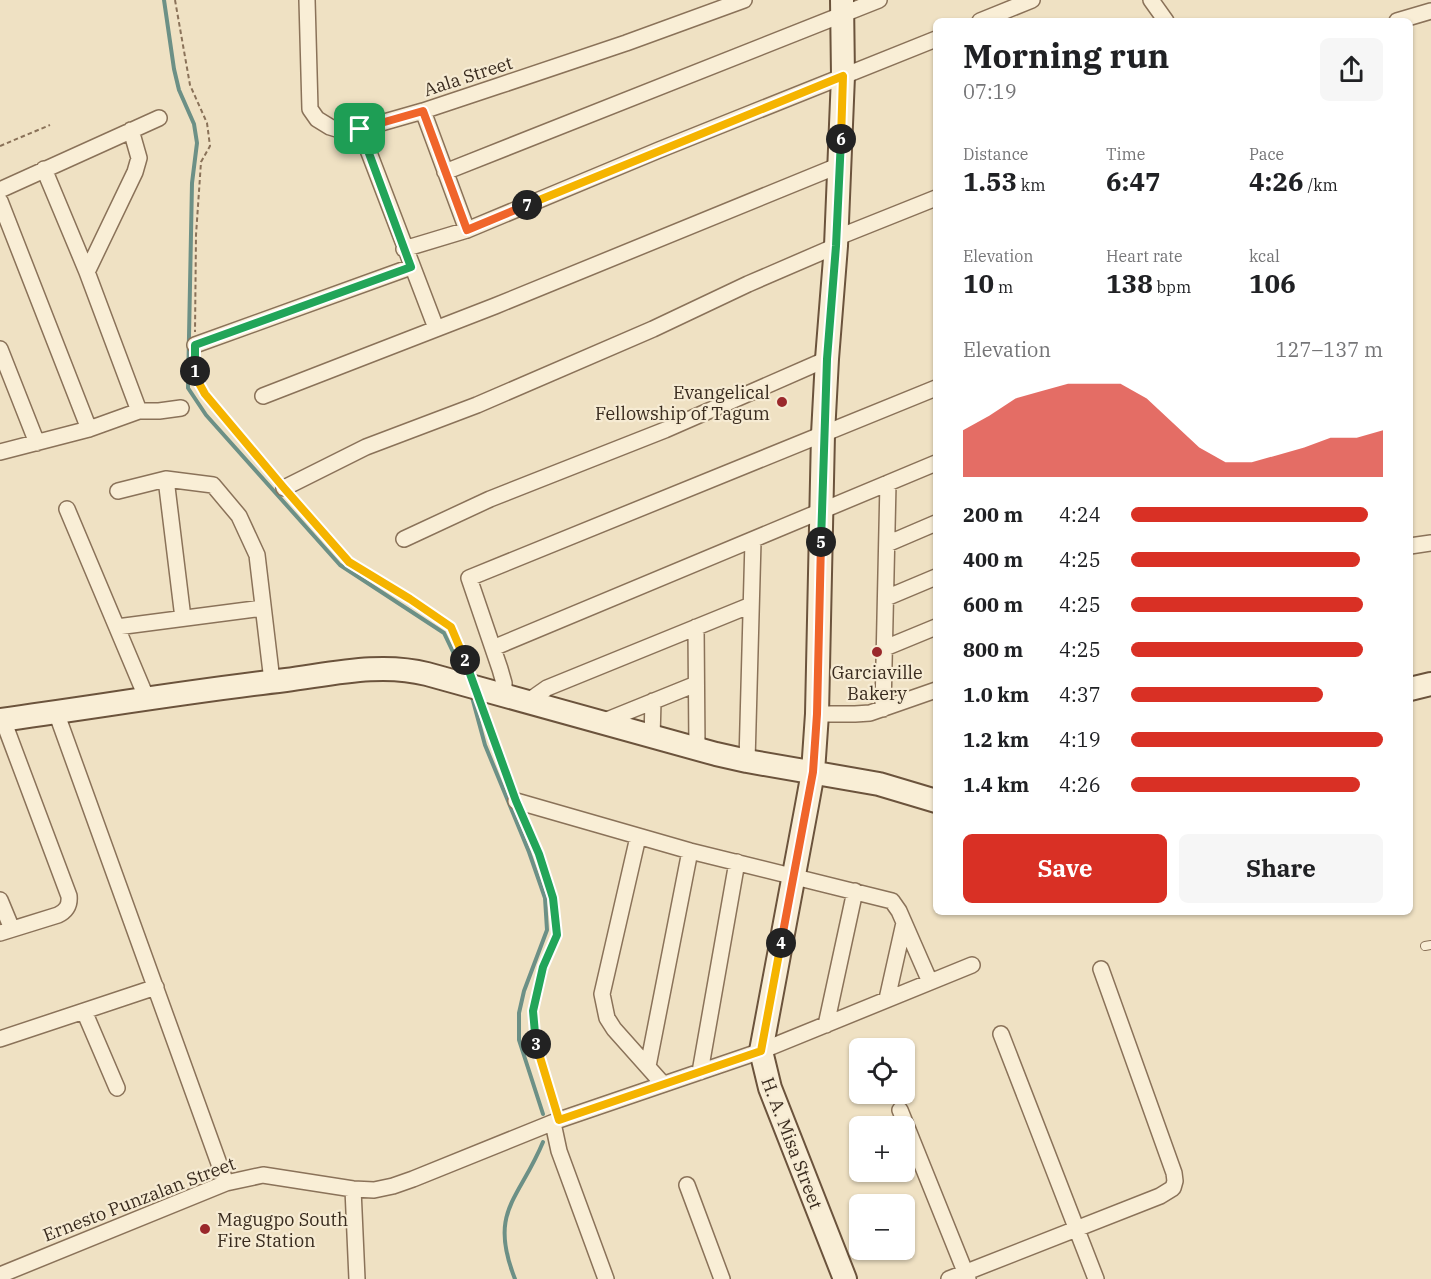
<!DOCTYPE html>
<meta charset="utf-8">
<style>
:root{--surface:#fff;--page:#f6f6f6;--text:#202124;--muted:#757577;--accent:#d93025}
body{margin:0;font-family:"IBM Plex Serif",serif;background:var(--page);color:var(--text);height:100vh;display:flex;flex-direction:column;font-size:22px;white-space:nowrap}
*{box-sizing:border-box;margin:0}
p{font-size:20px;color:var(--muted)}
.icon{flex:none;width:33px;height:33px;fill:none;stroke:currentColor;stroke-width:2;stroke-linecap:round;stroke-linejoin:round}
.map{position:relative;flex:1;overflow:hidden}
.panel{position:absolute;left:933px;top:18px;width:480px;height:897px;display:flex;flex-direction:column;background:var(--surface);border-radius:9px;box-shadow:0 2px 4px #0004}
.panel>*{flex:none}
.controls{position:absolute;left:849px;top:1038px;display:grid;gap:12px}
.controls a{display:grid;place-items:center;width:66px;height:66px;border-radius:9px;background:var(--surface);box-shadow:0 2px 4px #0004;font-size:30px}
.pin{position:absolute;display:grid;place-items:center;width:51px;height:51px;color:#fff;margin:-26px;border-radius:12px;box-shadow:0 3px 9px #0006}
.km{position:absolute;width:30px;height:30px;margin:-15px;border-radius:50%;background:#222;color:#fff;font-size:16px;line-height:30px;text-align:center}
.round{display:grid;place-items:center;flex:none;width:63px;height:63px;border-radius:9px;background:var(--page)}
.overview{display:flex;align-items:center;justify-content:space-between;height:102px;padding:0 30px}
h1{font-size:33px;font-weight:700;line-height:45px}
.figures{display:grid;grid-template-columns:repeat(3,1fr);gap:9px;height:102px;padding:6px 30px}
.figures div{display:grid;align-content:center}
.figures b{font-size:26px;font-weight:700}
.figures small{font-size:16px;font-weight:400}
.figures p{font-size:16px}
.chart{height:168px;padding:12px 30px}
.chart p{display:flex;justify-content:space-between}
.chart svg{width:100%;height:108px;margin-top:6px;fill:var(--accent);opacity:.7}
.primary-button{display:flex;gap:12px;margin-top:auto;padding:12px 30px}
.primary-button a{flex:1;height:69px;border-radius:9px;background:var(--accent);color:#fff;font-size:24px;font-weight:700;line-height:69px;text-align:center}
.primary-button a+a{background:var(--page);color:var(--text)}
ul{padding:0 30px;list-style:none;font-size:20px}
li{display:grid;grid-template-columns:96px 72px 1fr;align-items:center;height:45px}
li i{height:15px;border-radius:8px;background:var(--accent)}
.map>svg:first-child{display:block}
</style>
<div class="map">
<svg width="1431" height="1279" viewBox="0 0 1431 1279">
<rect width="100%" height="100%" fill="#efe1c3"/>
<g fill="none" stroke-linecap="round" stroke-linejoin="round">
<path stroke="#6c9086" stroke-width="4" d="M 164,0 L 174,69 L 179,90 L 194,124 L 197,143 L 192,183 L 188,388 L 206,415 L 340,565 L 444,633 L 464,675
M 472,697 L 485,745 L 529,852 L 545,898 L 547,930 L 524,991 L 519,1013 L 519,1040 L 543,1114
M 515,1279 C 488,1211 519,1200 543,1142"/>
<g stroke="#8a7259" stroke-width="10">
<path id="lane" d="M 1425,946 L 1431,945"/>
</g>
<g stroke="#8a7259" stroke-width="18">
<path id="street" d="M 307,0 L 310,109 L 317,119 L 330,127 L 343,131 L 360,129 L 423,111 L 498,86 L 626,43 L 744,0
M 1151,0 L 1166,21
M 980,21 L 1032,0
M 1397,21 L 1431,11
M 423,111 L 467,230
M 360,129 L 436,328
M 44,169 L 87,272 L 139,411
M 445,172 L 879,0
M 0,190 L 159,118
M 0,201 L 89,429
M 836,238 L 936,198
M 404,249 L 467,230 L 659,150 L 936,39
M 87,272 L 135,172 L 139,158 L 131,130
M 195,345 L 411,267
M 0,349 L 37,443
M 263,396 L 495,306 L 840,165
M 0,452 L 89,429 L 139,411 L 159,411 L 181,408
M 166,479 L 183,618
M 284,488 L 366,447 L 477,405 L 653,329 L 748,284 L 836,246
M 118,491 L 166,479 L 213,485 L 239,516 L 257,555 L 272,681
M 67,509 L 147,699
M 404,539 L 490,499 L 665,430 L 827,359
M 887,544 L 936,523
M 1410,546 L 1431,543
M 886,598 L 936,577
M 117,627 L 263,608
M 696,627 L 697,749
M 493,648 L 936,463
M 885,648 L 936,627
M 504,696 L 504,683 L 500,669 L 469,578 L 936,388
M 527,702 L 547,688 L 751,605
M 883,709 L 888,483
M 56,712 L 226,1183
M 817,714 L 855,714 L 870,713 L 936,690
M 602,722 L 696,684
M 652,738 L 653,701
M 747,761 L 753,541
M 516,801 L 690,851 L 892,901 L 899,911 L 930,982
M 638,837 L 602,994 L 607,1018 L 614,1029 L 663,1084
M 0,900 L 12,929
M 0,933 L 58,915 C 66,911 70,906 69,896 L 3,720
M 887,999 L 904,923
M 84,1011 L 117,1088
M 826,1025 L 855,891
M 1001,1034 L 1096,1279
M 0,1039 L 156,987
M 648,1066 L 690,851
M 700,1072 L 737,862
M 900,1110 L 968,1279
M 553,1123 L 559,1151 L 606,1279
M 687,1185 L 722,1279
M 353,1189 L 357,1279
M 0,1275 L 226,1183 L 263,1175 L 353,1189 L 374,1190 L 393,1186 L 413,1179 L 559,1120 L 761,1051 L 972,965
M 949,1279 L 1160,1196 L 1173,1188 L 1175,1181 L 1174,1173 L 1101,969"/>
</g>
<g stroke="#6b533c" stroke-width="26">
<path id="secondary" d="M 842,0 L 843,76 L 836,246 L 827,359 L 823,434 L 817,714 L 813,772 L 807,805 L 761,1051 L 770,1088 L 845,1279
M 1410,689 L 1431,684
M 0,720 C 95,707 190,691 286,680 C 332,674 381,662 427,674 L 716,754 L 747,761 L 879,784 L 936,801"/>
</g>
<path stroke="#8a7259" stroke-width="2" stroke-dasharray="4.5 3" stroke-linecap="butt" d="M 175,0 L 190,85 L 207,123 L 210,146 L 201,162 L 196,235 L 195,332
M 0,146 L 50,125
M 195,358 L 195,376 L 205,394 L 275,478
M 292,498 L 349,562 L 410,599 L 451,627 L 468,666
M 482,709 L 511,788
M 523,818 L 539,854 L 553,898 L 557,935 L 543,967 L 533,1011 L 536,1045 L 555,1106"/>
<use href="#lane" stroke="#f9eed6" stroke-width="8"/>
<use href="#street" stroke="#f9eed6" stroke-width="15"/>
<use href="#secondary" stroke="#f9eed6" stroke-width="22"/>
</g>
<g fill="none" stroke-linecap="round" stroke-linejoin="round">
<g stroke="#fff" stroke-width="12">
<path id="split-1" d="M 195,371 L 195,345 L 411,267 L 360,129"/>
</g>
<g stroke="#fff" stroke-width="12">
<path id="split-2" d="M 195,371 L 195,376 L 205,394 L 284,488 L 349,562 L 410,599 L 451,627 L 465,660"/>
</g>
<g stroke="#fff" stroke-width="12">
<path id="split-3" d="M 465,660 L 516,801 L 539,854 L 553,898 L 557,935 L 543,967 L 533,1011 L 536,1044"/>
</g>
<g stroke="#fff" stroke-width="12">
<path id="split-4" d="M 536,1044 L 559,1120 L 761,1051 L 781,943"/>
</g>
<g stroke="#fff" stroke-width="12">
<path id="split-5" d="M 781,943 L 813,772 L 817,714 L 821,542"/>
</g>
<g stroke="#fff" stroke-width="12">
<path id="split-6" d="M 821,542 L 827,359 L 836,246 L 841,139"/>
</g>
<g stroke="#fff" stroke-width="12">
<path id="split-7" d="M 527,205 L 843,76 L 841,139"/>
</g>
<g stroke="#fff" stroke-width="12">
<path id="split-8" d="M 360,129 L 423,111 L 467,230 L 527,205"/>
</g>
<use href="#split-1" stroke="#22a559" stroke-width="8"/>
<use href="#split-2" stroke="#f5b400" stroke-width="8"/>
<use href="#split-3" stroke="#22a559" stroke-width="8"/>
<use href="#split-4" stroke="#f5b400" stroke-width="8"/>
<use href="#split-5" stroke="#f0652b" stroke-width="8"/>
<use href="#split-6" stroke="#22a559" stroke-width="8"/>
<use href="#split-7" stroke="#f5b400" stroke-width="8"/>
<use href="#split-8" stroke="#f0652b" stroke-width="8"/>
</g>
<g fill="#9a282b" stroke="#f6ebd3" stroke-width="2">
<circle cx="782" cy="402" r="6"/>
<circle cx="877" cy="652" r="6"/>
<circle cx="205" cy="1229" r="6"/>
</g>
<g text-anchor="middle" dominant-baseline="central" stroke-width="4.5" stroke-linejoin="round" paint-order="stroke">
<g font-size="18" fill="#392b1e" stroke="#f6ebd3">
<text transform="translate(468 76) rotate(-18)">Aala Street</text>
<text transform="translate(792 1143) rotate(69)">H. A. Misa Street</text>
<text transform="translate(139 1199) rotate(-21)">Ernesto Punzalan Street</text>
</g>
<g font-size="18" fill="#392b1e" stroke="#f6ebd3" text-anchor="end">
<text x="770" y="392">Evangelical<tspan x="770" dy="21">Fellowship of Tagum</tspan></text>
<text x="877" y="672" text-anchor="middle">Garciaville<tspan x="877" dy="21">Bakery</tspan></text>
<text x="217" y="1219" text-anchor="start">Magugpo South<tspan x="217" dy="21">Fire Station</tspan></text>
</g>
</g>
</svg>
<div class="controls">
<a><svg class="icon" aria-label="locate" viewBox="0 0 24 24"><circle cx="12" cy="12" r="6"/><path d="M12 2v4M12 18v4M2 12h4M18 12h4"/></svg></a>
<a>+</a>
<a>−</a>
</div>
<div class="pin" style="left:360px;top:129px;background:#1e9e55"><svg class="icon" aria-label="arrive" viewBox="0 0 24 24"><path d="M6 21V4h12l-3 4 3 4H6"/></svg></div>
<b class="km" style="left:195px;top:371px">1</b>
<b class="km" style="left:465px;top:660px">2</b>
<b class="km" style="left:536px;top:1044px">3</b>
<b class="km" style="left:781px;top:943px">4</b>
<b class="km" style="left:821px;top:542px">5</b>
<b class="km" style="left:841px;top:139px">6</b>
<b class="km" style="left:527px;top:205px">7</b>
<section class="panel">
<div class="overview"><div><h1>Morning run</h1><p>07:19</p></div><a class="round"><svg class="icon" aria-label="share" viewBox="0 0 24 24"><path d="M12 15V3M7 8l5-5 5 5M5 13v7h14v-7"/></svg></a></div>
<div class="figures">
<div><p>Distance</p><b>1.53<small> km</small></b></div>
<div><p>Time</p><b>6:47</b></div>
<div><p>Pace</p><b>4:26<small> /km</small></b></div>
</div>
<div class="figures">
<div><p>Elevation</p><b>10<small> m</small></b></div>
<div><p>Heart rate</p><b>138<small> bpm</small></b></div>
<div><p>kcal</p><b>106</b></div>
</div>
<div class="chart"><p><span>Elevation</span>127–137 m</p>
<svg viewBox="0 0 160 44" preserveAspectRatio="none"><path d="M0 44V25L10 19L20 12L30 9L40 6L50 6L60 6L70 12L80 22L90 32L100 38L110 38L120 35L130 32L140 28L150 28L160 25V44z"/></svg>
</div>
<ul>
<li><b>200 m</b>4:24<i style="width:94%"></i></li>
<li><b>400 m</b>4:25<i style="width:91%"></i></li>
<li><b>600 m</b>4:25<i style="width:92%"></i></li>
<li><b>800 m</b>4:25<i style="width:92%"></i></li>
<li><b>1.0 km</b>4:37<i style="width:76%"></i></li>
<li><b>1.2 km</b>4:19<i style="width:100%"></i></li>
<li><b>1.4 km</b>4:26<i style="width:91%"></i></li>
</ul>
<div class="primary-button"><a>Save</a><a>Share</a></div>
</section>
</div>
